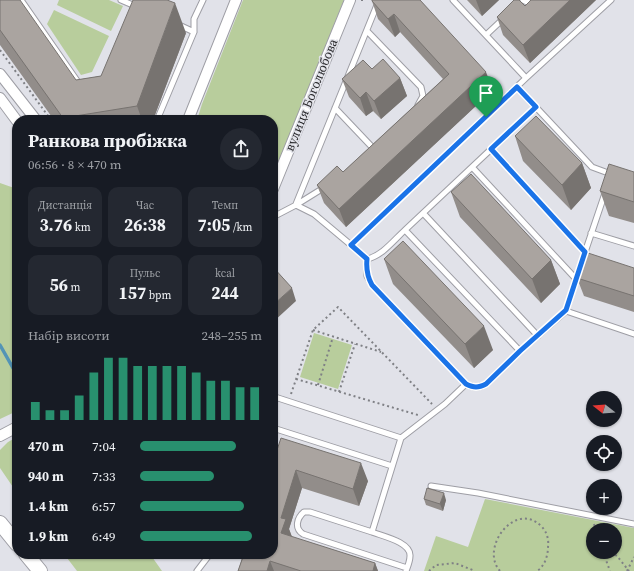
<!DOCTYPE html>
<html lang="uk">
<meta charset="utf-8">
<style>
:root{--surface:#171b24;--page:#242831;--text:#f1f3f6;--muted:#9ea1a6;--accent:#28906e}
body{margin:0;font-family:"Source Serif 4",serif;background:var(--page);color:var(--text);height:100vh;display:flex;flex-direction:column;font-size:15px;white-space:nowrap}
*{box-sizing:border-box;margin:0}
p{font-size:13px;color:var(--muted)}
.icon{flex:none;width:22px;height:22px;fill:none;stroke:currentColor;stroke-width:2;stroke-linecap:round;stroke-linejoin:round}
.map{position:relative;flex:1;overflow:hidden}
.sheet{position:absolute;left:12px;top:115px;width:266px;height:444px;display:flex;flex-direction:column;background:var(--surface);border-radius:16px;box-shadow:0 1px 3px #0004}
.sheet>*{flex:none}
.needle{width:26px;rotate:287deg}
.controls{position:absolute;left:586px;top:391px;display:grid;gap:8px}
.controls a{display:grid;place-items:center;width:36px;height:36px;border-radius:50%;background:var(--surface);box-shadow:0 1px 3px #0004;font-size:20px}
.pin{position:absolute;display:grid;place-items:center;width:34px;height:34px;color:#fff;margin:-41px -17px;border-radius:50% 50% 50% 0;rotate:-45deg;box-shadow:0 0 4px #0007}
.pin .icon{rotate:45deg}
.round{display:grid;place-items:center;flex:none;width:42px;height:42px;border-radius:21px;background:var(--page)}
.head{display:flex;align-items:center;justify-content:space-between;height:68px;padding:0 16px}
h1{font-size:18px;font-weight:700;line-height:30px}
.figures{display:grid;grid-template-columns:repeat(3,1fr);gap:6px;height:68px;padding:4px 16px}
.figures div{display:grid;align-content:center;border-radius:10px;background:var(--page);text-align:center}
.figures b{font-size:17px;font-weight:700}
.figures small{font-size:11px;font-weight:400}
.figures p{font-size:11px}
.chart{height:112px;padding:8px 16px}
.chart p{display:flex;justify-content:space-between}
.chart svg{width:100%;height:72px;margin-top:4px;stroke:var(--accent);stroke-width:6}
ul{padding:0 16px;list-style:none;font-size:13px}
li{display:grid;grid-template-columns:64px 48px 1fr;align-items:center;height:30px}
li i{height:10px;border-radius:5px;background:var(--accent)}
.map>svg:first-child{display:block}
</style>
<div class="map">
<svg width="634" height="571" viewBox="0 0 634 571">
<rect width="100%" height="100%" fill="#e1e2e9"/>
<path fill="#b8cd9c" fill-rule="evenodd" d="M 59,0 L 109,0 L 123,6 L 111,31 L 57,5 Z
M 243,0 L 344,0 L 273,176 L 273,120 L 197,120 L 202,104 Z
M 54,10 L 109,36 L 92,72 L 81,75 L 47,24 Z
M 0,183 L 17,189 L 17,411 L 0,419 Z
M 314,333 L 352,345 L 338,389 L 300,377 Z
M 17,437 L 17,493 L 0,468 L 0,450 L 8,442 Z
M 485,499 L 634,528 L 634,571 L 424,571 L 436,536 L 468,547 ZM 593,530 L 615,530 L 615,552 L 593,552 Z
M 64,554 L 150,554 L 162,571 L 77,571 Z"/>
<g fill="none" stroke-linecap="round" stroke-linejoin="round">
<path stroke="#5394b6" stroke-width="3.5" d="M 0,345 L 13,368 L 17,372"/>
<g stroke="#9e9ea5" stroke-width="7">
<path id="lane" d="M 21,0 L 80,85
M 121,0 L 135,6
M 453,0 L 526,78
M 523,0 C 530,4 537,6 544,0
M 179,25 L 194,32
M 367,31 L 421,87 L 423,96 L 418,105
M 486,35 L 503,19
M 517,87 L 592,167 L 611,174 L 610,176
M 335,108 L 372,147
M 157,120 L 194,32 L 194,19 L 203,0
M 491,149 L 585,252
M 296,204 L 379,0
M 296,205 L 314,214 L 351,245 L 526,78 L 611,0
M 423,213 L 538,336
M 273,217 L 296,205 L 325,187
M 405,230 L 536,107
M 591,233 L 634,246
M 351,245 L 367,259 C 382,256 394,240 405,230 L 520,351 L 566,311 L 576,279 L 472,167
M 367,259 L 367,276 L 372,285 L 466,384 C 474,388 478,388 486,384 L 520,351
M 576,279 L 605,193
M 566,311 L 634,334
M 275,397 L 401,438
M 273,428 L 392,466
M 431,486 L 478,493 L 634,524
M 372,532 L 310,512 L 304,512 C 297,518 294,528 303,534 L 407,568
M 197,571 L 210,554
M 406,571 C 408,566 410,560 410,556 C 411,542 382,536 372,532 L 401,438 L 445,404 L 466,384"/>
</g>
<g stroke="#9e9ea5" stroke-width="12">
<path id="street" d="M 0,74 L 36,120
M 0,98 L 17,121
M 188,120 L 236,0
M 273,189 L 350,0
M 0,436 L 17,427"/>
</g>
<g stroke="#9e9ea5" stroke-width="16">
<path id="secondary" d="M 0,523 L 17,544
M 26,554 L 40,571"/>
</g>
<path stroke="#7f8085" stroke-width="2" stroke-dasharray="2 3" stroke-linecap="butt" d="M 362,1 L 362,0
M 0,50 L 51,120
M 313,330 L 381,352
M 296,379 L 418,415
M 318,385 L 333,337
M 339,392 L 355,344
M 291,394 L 313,330 L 338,307 L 432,404
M 594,524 L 596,530
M 603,552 L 610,571
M 611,552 L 617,556 L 629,571
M 429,571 L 436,565 L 455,563 L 475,571
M 500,571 C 479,548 516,499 542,527 C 547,532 549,540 548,547 C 548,555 545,566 537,571
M 627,571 L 634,557"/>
<use href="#lane" stroke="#fff" stroke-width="5"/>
<use href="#street" stroke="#fff" stroke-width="10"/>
<use href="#secondary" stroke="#fff" stroke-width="14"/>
</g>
<path fill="#928d8a" d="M 0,0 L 76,80 L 101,76 L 186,33 L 153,120 L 54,120 L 0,45 Z
M 420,0 L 493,90 L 346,227 L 324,203 L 317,185 L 343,172 L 443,79 L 400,32 L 395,37 L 378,19 L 372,1 Z
M 467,0 L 499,0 L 482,16 Z
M 531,0 L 596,0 L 530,63 L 503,35 L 497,17 L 525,6 Z
M 372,69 L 400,78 L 407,96 L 381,119 L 373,111 L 366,116 L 349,97 L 342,79 Z
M 515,136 L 582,163 L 591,188 L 571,210 L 523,161 Z
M 634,172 L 634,223 L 609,216 L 600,191 Z
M 451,192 L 551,260 L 560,284 L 541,303 L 460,217 Z
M 384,259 L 493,350 L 474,368 L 393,284 Z
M 634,268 L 634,312 L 584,296 L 577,278 Z
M 273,462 L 368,481 L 359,506 L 302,488 L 289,529 L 292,537 L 375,563 L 378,571 L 238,571 Z
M 424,499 L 446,500 L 443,511 L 426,505 Z"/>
<path fill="#777370" d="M 476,0 L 499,0 L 482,16 Z
M 570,0 L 596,0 L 530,63 L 523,45 Z
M 175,3 L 186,33 L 153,120 L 142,120 L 137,106 Z
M 394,14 L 400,32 L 395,37 L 388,19 Z
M 486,72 L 493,90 L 346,227 L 339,209 Z
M 400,78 L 407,96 L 381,119 L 374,101 Z
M 366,92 L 373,111 L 366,116 L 360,98 Z
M 582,163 L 591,188 L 571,210 L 562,185 Z
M 551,260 L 560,284 L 541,303 L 532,279 Z
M 292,288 L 296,301 L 273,322 L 273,305 Z
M 484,326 L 493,350 L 474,368 L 465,344 Z
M 361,463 L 368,481 L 359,506 L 353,489 Z
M 296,470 L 302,488 L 289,529 L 292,537 L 281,533 L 281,518 Z
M 444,493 L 446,500 L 443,511 L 440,504 Z
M 270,561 L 274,571 L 267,571 Z
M 375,563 L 378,571 L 373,571 Z"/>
<path fill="#aaa4a0" stroke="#777370" d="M 0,0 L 20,0 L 76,80 L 101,76 L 133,0 L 167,0 L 175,3 L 137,106 L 63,118 L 0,30 Z
M 372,0 L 420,0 L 486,72 L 339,209 L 317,185 L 337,166 L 343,172 L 449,74 L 394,14 L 388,19 L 372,1 Z
M 514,0 L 519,0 L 525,6 L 531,0 L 570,0 L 523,45 L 497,17 Z
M 383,59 L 400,78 L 374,101 L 366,92 L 360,98 L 342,79 L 363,60 L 372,69 Z
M 536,116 L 582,163 L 562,185 L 515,136 Z
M 609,164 L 634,172 L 634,202 L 600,191 Z
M 471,174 L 551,260 L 532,279 L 451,192 Z
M 403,241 L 484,326 L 465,344 L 384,259 Z
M 585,252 L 634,268 L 634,296 L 577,278 Z
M 273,267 L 292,288 L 273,305 Z
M 281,438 L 361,463 L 353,489 L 296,470 L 281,518 L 286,519 L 281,533 L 375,563 L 373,571 L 301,571 L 270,561 L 267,571 L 238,571 L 244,554 L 273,554 L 273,462 Z
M 427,488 L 444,493 L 440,504 L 424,499 Z"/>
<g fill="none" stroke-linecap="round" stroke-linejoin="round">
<g stroke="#fff" stroke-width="8">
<path id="route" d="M 517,87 L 536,107 L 491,149 L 585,252 L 566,310 L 520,351 L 486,384 C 478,388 474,388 466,384 L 372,285 C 367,276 366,269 367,259 L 351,245 Z"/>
</g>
<use href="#route" stroke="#1a73e8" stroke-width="5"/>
</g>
<g text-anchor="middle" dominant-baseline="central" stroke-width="3" stroke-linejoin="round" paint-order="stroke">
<g font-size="13" fill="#2a2a2d" stroke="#e1e2e9">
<text transform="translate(311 95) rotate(-68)">вулиця Боголюбова</text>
</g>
</g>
</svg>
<div class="controls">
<a><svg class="needle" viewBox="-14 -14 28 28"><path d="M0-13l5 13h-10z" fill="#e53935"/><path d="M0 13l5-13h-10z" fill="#9ea1a6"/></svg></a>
<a><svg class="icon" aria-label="locate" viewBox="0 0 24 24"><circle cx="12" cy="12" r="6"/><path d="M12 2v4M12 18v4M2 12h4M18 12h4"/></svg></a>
<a>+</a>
<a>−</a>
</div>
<div class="pin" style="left:486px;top:117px;background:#1e9e55"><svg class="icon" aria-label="arrive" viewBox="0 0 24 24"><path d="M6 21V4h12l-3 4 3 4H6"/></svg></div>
<section class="sheet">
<div class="head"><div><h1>Ранкова пробіжка</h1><p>06:56 · 8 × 470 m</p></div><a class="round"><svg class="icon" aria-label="share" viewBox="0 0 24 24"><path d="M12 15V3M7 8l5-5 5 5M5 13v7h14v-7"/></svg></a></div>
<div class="figures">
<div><p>Дистанція</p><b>3.76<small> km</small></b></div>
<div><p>Час</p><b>26:38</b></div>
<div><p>Темп</p><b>7:05<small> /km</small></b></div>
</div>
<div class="figures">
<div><b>56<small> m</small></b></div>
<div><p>Пульс</p><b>157<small> bpm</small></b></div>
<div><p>kcal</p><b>244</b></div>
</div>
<div class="chart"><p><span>Набір висоти</span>248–255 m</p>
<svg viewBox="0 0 160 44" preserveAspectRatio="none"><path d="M5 44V33M15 44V38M25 44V38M35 44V29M45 44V15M55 44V6M65 44V6M75 44V11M85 44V11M95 44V11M105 44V11M115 44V15M125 44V20M135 44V20M145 44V24M155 44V24"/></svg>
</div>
<ul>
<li><b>470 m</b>7:04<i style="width:79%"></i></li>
<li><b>940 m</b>7:33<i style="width:61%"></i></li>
<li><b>1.4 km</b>6:57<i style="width:85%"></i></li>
<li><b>1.9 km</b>6:49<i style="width:92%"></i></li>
</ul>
</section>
</div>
